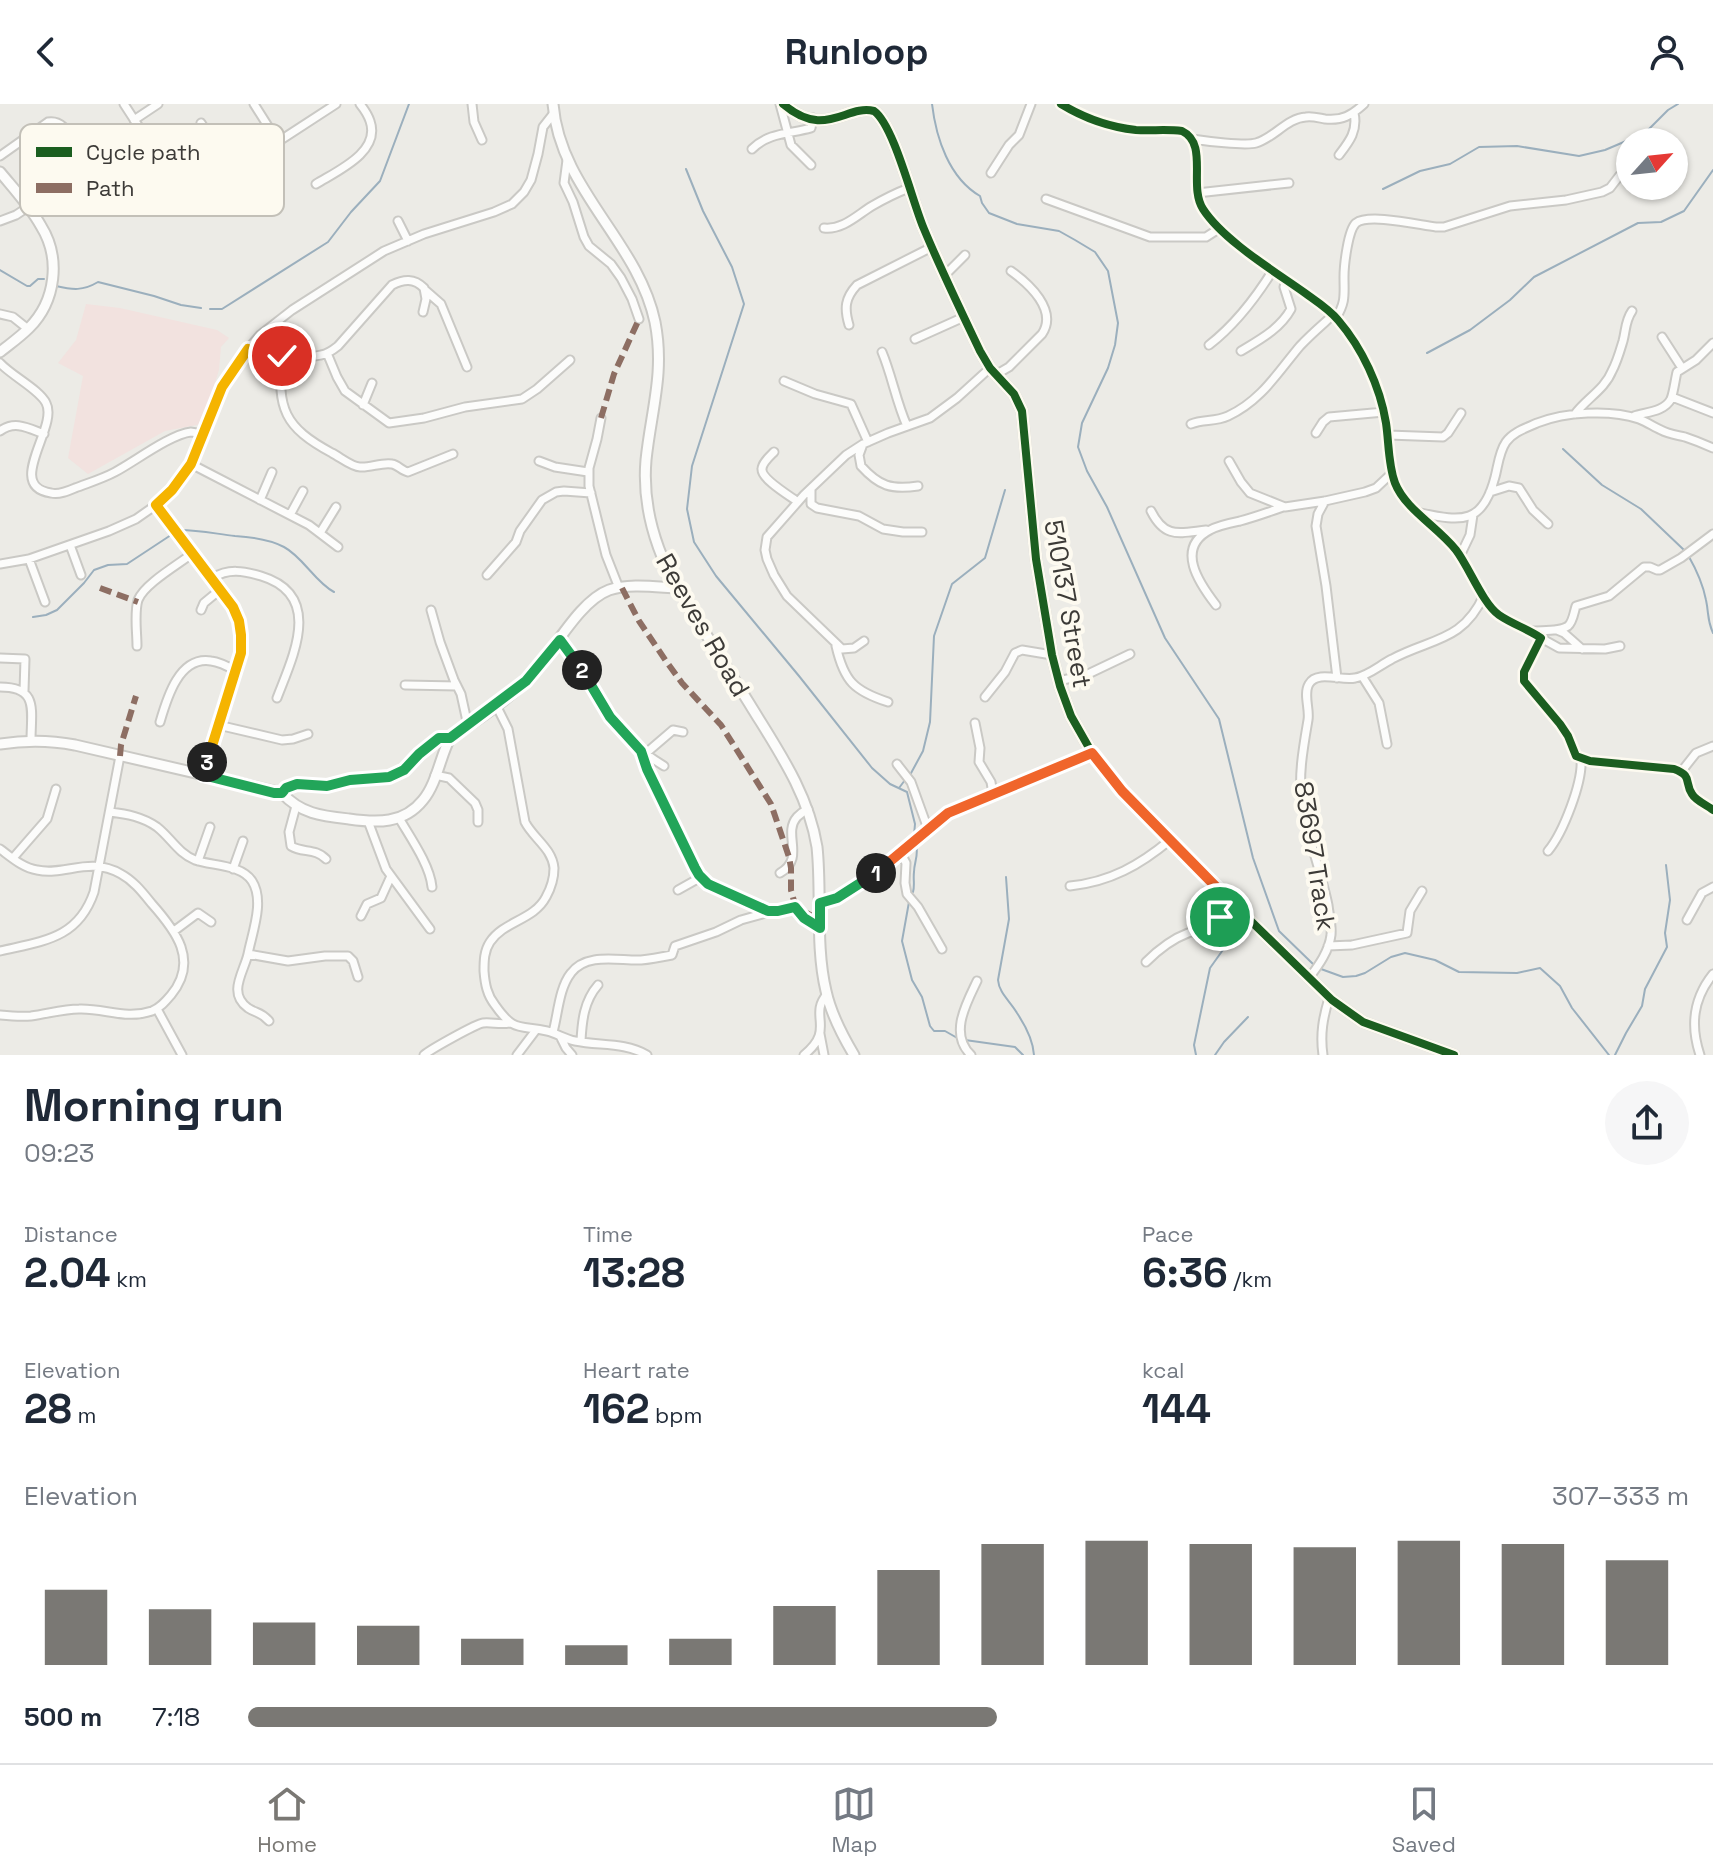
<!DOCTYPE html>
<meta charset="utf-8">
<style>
:root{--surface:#fff;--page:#f6f6f7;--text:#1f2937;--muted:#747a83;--line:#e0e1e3;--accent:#7a7874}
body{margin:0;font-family:"Space Grotesk",sans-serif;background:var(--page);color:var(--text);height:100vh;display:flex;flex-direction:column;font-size:30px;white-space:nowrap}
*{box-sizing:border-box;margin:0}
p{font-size:26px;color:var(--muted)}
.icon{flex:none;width:44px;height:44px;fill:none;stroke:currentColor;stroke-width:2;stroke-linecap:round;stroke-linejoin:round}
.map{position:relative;height:951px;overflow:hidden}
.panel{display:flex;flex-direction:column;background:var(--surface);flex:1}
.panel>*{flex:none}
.needle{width:52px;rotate:63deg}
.controls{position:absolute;left:1616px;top:24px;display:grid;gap:16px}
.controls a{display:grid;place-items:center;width:72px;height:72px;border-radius:50%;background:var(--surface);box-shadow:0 2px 6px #0004;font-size:40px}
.pin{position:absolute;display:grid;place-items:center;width:68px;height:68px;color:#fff;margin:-34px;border:4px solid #fff;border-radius:50%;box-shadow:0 2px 8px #0007}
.km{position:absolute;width:40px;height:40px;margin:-20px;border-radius:50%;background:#222;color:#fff;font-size:22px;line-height:40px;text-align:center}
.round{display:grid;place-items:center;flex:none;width:84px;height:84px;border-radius:42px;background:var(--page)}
.headline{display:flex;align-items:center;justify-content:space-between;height:136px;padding:0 24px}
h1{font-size:44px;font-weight:800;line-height:60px}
.metrics{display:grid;grid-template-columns:repeat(3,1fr);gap:12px;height:136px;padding:8px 24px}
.metrics div{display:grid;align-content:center}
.metrics b{font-size:40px;font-weight:800}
.metrics small{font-size:22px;font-weight:400}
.metrics p{font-size:22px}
.chart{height:224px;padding:16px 24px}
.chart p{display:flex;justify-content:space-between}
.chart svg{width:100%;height:144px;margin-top:8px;stroke:var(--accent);stroke-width:6}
ul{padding:0 24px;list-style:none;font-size:26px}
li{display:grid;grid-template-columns:128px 96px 1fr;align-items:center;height:60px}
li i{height:20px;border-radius:10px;background:var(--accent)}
header{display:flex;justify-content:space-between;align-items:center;height:104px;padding:0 24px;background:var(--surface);font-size:36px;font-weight:800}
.tab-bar{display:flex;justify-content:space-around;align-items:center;height:112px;border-top:2px solid var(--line);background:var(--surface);font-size:22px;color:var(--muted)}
.tab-bar a{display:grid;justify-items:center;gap:4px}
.tab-bar .active{color:var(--accent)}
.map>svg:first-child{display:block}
</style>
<header><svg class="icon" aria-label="back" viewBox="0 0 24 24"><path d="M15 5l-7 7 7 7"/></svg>Runloop<svg class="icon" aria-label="person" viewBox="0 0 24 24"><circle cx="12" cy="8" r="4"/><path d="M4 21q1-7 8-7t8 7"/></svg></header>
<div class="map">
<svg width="1713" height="951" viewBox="0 0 1713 951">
<rect width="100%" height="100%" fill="#ecebe6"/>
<path fill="#f2e2df" d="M 86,200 L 120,204 L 217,226 L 229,234 L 221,243 L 219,266 L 202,320 L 165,327 L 88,370 L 68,354 L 83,272 L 58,259 L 76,236 Z"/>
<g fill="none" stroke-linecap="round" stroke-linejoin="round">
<path stroke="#9bafbd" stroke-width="2" d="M 932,0 C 936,34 949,74 980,92 L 982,99 L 989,109 L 1017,120 L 1059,127 L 1075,136 L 1095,148 L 1108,167 L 1118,219 L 1115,241 L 1108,264 L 1082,319 L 1078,343 L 1087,367 L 1107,403 L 1165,534 L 1219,615 L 1253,754 L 1279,827 L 1313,860
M 686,65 L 703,107 L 732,163 L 744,200 L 692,362 L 687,405 L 694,438 L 716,472 L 799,572 L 872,664 L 890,680 L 907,688 L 915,720 L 914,731
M 1383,85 L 1420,67 L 1450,60 L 1479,43 L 1517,42 L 1579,52 L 1605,46 L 1645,29 L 1668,6 L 1678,0
M 0,166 L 27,182 L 30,182 L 38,175 L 44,175
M 56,182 C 73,186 83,187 98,178 L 154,192 L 181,201 L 201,204
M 210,205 L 222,205 L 328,138 L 351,108 L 380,77 L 409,0
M 1427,249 L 1470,226 L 1510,196 L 1534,173 L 1638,119 L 1661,118 L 1684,107 L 1713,66
M 1563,345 L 1602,381 L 1641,405 L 1684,446
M 180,426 C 199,426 217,430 235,432 C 251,433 269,435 284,443 C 303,453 315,478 334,488
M 1688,451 C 1696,465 1703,480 1706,496 C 1709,510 1707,516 1713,529
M 33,513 L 46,511 L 57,506 L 84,479 L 94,466 L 108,461 L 127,460 L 171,431
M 910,671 L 923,647 L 930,618 L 934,532 L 952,480 L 985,454 L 1005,386
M 899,684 L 905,676
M 1006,773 L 1009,815 L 998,876 C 999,889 1010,897 1017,909 C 1025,921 1033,936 1034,951
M 913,788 C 915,781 913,775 914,768 C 914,758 919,751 916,741
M 909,798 L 902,837 L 912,876 L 922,893 L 930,922 L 934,927 L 945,927 L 959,935
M 1321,865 L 1343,873 L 1356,872 L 1365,869 L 1391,853 L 1405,849 L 1435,856 L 1459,868 L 1517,869 L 1540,864 L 1560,882 L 1572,904 L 1609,951
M 965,936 L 1015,943 L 1023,951
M 1196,951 L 1194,941 L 1210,864 L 1235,829
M 1215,951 L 1224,938 L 1248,913
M 1615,951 L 1626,929 L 1642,902 L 1645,885 L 1667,843 L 1665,829 L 1670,796 L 1666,761"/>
<g stroke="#cac9c5" stroke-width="11">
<path id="minor" d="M 124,0 L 187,97 L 336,0
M 254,0 L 278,38
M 472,0 L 474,18 L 482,36
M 780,0 L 791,41 L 811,61
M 1061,0 C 1084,14 1109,23 1136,26 C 1151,27 1167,25 1182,27 C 1209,40 1188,82 1203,105 C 1223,136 1274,167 1305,189 C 1316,197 1329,205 1338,216 C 1362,244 1380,282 1386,319 C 1389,339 1388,360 1395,379 C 1405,405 1438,423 1456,446 C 1469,463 1483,500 1499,511 C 1512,520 1528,525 1541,534 L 1524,568 L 1524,577 L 1560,620 L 1568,632 L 1576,652 L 1590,657 L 1674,665 C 1693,672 1684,678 1692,690 C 1696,697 1707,701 1713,706
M 134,16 L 158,0
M 201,19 L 233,68
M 1192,35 C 1205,37 1245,42 1256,39 C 1274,34 1287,14 1306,13 C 1312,12 1319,14 1325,15 C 1342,17 1352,11 1364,0
M 752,45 C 769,28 790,30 811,24 L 813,14
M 1339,51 C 1349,38 1358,27 1354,9
M 0,52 L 48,18 C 70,14 76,51 98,61
M 567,56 L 564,79 L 573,98 L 584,133 L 589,142 L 611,160 L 621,174 L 632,195 L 639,215
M 991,69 L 1009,41 L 1019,31 L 1031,0
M 316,80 C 337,67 381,48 370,17 C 368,11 364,5 360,0
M 1197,89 L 1289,79
M 1046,95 L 1150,133 L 1206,133 L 1220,124
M 0,117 L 16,111 L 28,103
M 398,117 L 408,137
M 824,124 C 843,126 857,111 872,102 C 884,95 896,89 909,84
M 945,171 L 965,151
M 425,186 L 441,200 L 467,263
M 0,210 L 13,213 L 28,225
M 1336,214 C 1346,198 1344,191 1344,173 C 1344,161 1348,126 1356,119 C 1369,109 1419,121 1436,123 L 1444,123 L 1510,102 L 1566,96 L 1602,88 L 1610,84 L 1620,71
M 849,221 C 844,204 845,194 857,181 L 932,143
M 1662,233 L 1682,264
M 915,235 L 964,213
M 1209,241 C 1236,220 1255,195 1273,166
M 248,245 C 263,254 303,255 321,251 C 328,250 333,246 338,242 L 392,181 C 404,175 414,174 424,184 L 426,195 L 423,208
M 1241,247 C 1259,236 1280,225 1291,205 L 1284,183 L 1286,175
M 882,248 C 892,272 896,297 907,322
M 327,249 L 337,273 L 345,287 L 389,319 L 424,314 L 465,303 L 522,295 L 537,285 L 570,256
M 282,252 C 277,305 284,323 332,349 C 340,353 352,363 360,363 C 370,364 382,358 392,360 C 398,361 402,367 408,368 L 453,350
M 0,259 C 12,272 40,286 46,299 C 59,323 4,382 51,389 C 59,391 68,387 75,384 C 88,379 102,375 115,368 C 134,358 171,330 191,328 C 196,328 198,330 203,332
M 997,270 L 1009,263 L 1042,230 C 1058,206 1029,180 1011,167
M 784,277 L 815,290 L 851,300 L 868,338
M 1672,293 L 1713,309
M 363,301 L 372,279
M 1575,310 C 1586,295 1605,285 1612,267 C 1617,258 1620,247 1623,237 C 1626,226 1625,217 1632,207
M 1634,312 C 1646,308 1664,308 1671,295 C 1674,287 1675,276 1677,268 L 1696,256 L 1713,239
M 601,314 L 597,335 L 589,364 L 589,382 L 606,451 L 619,484
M 1191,320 C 1203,315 1215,318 1228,312 C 1261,297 1278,268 1300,242 C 1310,231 1322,221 1333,211
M 0,327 C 15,316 28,324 44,330
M 1316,329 L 1323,318 L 1329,313 L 1384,308
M 1388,331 L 1443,333 L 1448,329 L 1461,309
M 863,340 L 859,351 L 861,362 C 879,382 891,386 918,382
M 774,348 C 770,352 762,359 762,365 C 761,375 790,392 798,398
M 539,357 L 555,363 L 588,368
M 1229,357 L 1241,378 L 1250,389 L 1285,403 L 1325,397 L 1365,388 L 1376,384 L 1392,369
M 191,360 L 309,421 L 338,443
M 811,385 L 811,400 L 817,404 L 859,412 L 883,425 L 903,428 L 922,428
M 1490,388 L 1509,382 L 1519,384 L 1533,406 L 1548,420
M 260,396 L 272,368
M 1325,397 L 1318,410 L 1316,422 L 1326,482 L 1337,574
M 156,401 L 233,503 L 241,531 L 239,559 L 203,671
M 1151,407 C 1165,435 1179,429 1206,426
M 1421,409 C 1462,418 1483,420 1495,373 C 1498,362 1499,348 1506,338 C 1513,328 1526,324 1537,319 C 1565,308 1610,305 1639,315 C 1647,318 1654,323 1661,326 C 1668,330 1677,331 1685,333 C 1694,336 1704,340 1713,344
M 290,411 L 303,387
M 320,429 L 336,403
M 70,441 L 81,471
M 1460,452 L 1470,431 L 1473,411
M 29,455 L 45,498
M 0,460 L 29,455 L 109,427 L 136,415 L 156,401 L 172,386 L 191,360 L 222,283 L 241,253 L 260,231 L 292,206 L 384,147 L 424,130 L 494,108 L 512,100 L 524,88 L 531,76 L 538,50 L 543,23 L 554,9
M 487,471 L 516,438 L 520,427 L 542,396 L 556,388 L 564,387 L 591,389
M 213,474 C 228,464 244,467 261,472 C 324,491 293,552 277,594
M 1216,501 C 1199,479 1175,444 1210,426 C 1219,421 1230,419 1240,417 C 1255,413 1269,408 1283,403
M 201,506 L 204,499 L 221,485
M 431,506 L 440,538 L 454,576 L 461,590 L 468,622
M 1557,526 L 1564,529 L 1582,545
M 1532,527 C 1542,526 1560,528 1568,522 C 1573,518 1574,508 1576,502 L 1609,492 L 1644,463 L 1650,463 L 1657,466 L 1660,466 L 1681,454 L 1713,430
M 1541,534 L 1559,544 L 1605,545 L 1620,542
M 560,536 C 579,557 591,581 605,605 C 619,629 641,648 664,662
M 864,537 L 854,544 L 842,545 L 787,492 L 774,471 L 767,455 L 765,446 L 767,433 L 804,391 L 846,351 L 863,340 L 888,329 L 930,314 L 957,294 L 990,264
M 137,542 C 137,528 134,509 138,496 C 144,480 179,460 193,449
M 836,542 C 844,577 854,587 888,598
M 0,554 L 25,555 L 24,587
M 1362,572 L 1379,599 L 1387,640
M 1058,577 L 1086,571 L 1130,550
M 405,581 L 457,582
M 0,583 C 39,583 31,606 31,637
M 985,593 L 1005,568 L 1015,549 L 1022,546 L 1052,551
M 496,601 L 508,625 L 525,718 C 533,734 552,744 554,764 C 554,774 551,784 546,793 C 534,816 504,817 490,838 C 484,847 484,857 484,867 C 485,880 487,891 495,901 C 514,928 518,921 547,927 C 556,929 565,935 575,937 C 600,942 624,938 647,951
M 160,618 C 167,594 179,552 211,557 C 220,558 229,563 236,567
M 975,619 L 980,644 L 979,658 L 991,678 L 993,690
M 218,621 L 282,636 L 293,635 L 308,630
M 641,647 L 647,665 L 695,764 L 699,771 L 708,780 L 768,807 L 778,807 L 795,803 L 809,817 L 820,824
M 645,650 L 673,626 L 683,628
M 897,660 L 911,678 L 928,725
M 1681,668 L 1696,649 L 1713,642
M 435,671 L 449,674 L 475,699 L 478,706 L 478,718
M 282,689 L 286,684 L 297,680 L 327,682 L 350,676 L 389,673 L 404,666 L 414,654 L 439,634 L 450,634
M 296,702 L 289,728 L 291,742 C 302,749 316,744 326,755
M 110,708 C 127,710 143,713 157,723 C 171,734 178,749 195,756 C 212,762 241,760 252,777 C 265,797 252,829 248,850 L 288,857 L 325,852 L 348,852 L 353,857 L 358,873
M 399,714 C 410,733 430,761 432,783
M 368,717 L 386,765 L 430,825
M 0,745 C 11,753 23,764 37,766 C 66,772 89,752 121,770 C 134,777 143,789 152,800 C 176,827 199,857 171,891 C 165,898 160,904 152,907 C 125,916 105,904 79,905 C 63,905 47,910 31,912 C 20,913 10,912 0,911
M 1548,747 C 1563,729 1583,678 1581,655
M 900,748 L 906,759 L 905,779 L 907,790 L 918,803 L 942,845
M 13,754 L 47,715 L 56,685
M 198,757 L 210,723
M 233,765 L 243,737
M 780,769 C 806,754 782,730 797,713 C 800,710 804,707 808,705
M 1070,782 C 1110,778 1140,761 1170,736
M 678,786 L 694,777 L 699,771
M 820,799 L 837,794 L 852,785 L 877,768 L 938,715 L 952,706 L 1003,687 L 1092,649
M 361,812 L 367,800 L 381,794 L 391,772
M 1687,816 L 1702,789 L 1713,783
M 174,827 L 198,809 L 211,818
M 1328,842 L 1352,841 L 1407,829 L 1410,807 L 1422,787
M 0,847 C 43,837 78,835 94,788 L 120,652
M 248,850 C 244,868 227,889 248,904 C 257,910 260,907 269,917
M 1146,858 C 1158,846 1172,835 1188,829 C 1195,826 1201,827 1207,825 C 1221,820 1223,806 1227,794
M 1309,874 C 1319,861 1329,847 1331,831 C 1332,821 1329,811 1328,801 C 1321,767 1308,735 1302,701 C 1298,672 1303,645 1308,616 C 1310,605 1303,590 1309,580 C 1317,566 1341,577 1355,574 C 1368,572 1380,561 1392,555 C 1431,534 1463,538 1484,491
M 157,905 L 182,951
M 553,928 C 558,910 559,884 571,869 C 587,848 619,857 641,856 C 652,855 662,853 672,851 L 675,842 L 716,828 L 741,816 L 773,807
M 820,930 L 824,951
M 560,932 L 566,944 L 572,951
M 581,937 C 582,917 584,897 598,881
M 424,951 C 431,945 476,920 483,919 C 492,918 500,921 510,919
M 517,951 L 536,926
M 804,951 C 836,925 808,912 827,890
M 971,951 C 949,930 966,900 977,877
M 1323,951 C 1320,930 1323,914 1329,894
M 1700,951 C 1690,921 1693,895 1713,870"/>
</g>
<g stroke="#cac9c5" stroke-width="13">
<path id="tertiary" d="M 553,0 C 560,86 638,137 655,218 C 665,269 651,307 646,356 C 642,402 655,444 677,484 C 701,522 725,561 749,599 C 777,645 808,688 817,743 C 822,790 815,841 826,887 C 831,910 842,931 854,951
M 783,0 C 825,36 846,0 874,7 C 894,21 913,100 924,125 C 941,166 961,207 980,247 L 990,264 L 1014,290 L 1022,307 L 1036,455 L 1052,551 L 1060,582 L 1071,612 L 1092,649 L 1122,687 L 1182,750 L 1332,896 L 1363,918 L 1454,951
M 0,68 C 14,85 30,102 41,122 C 61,154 56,197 29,224 C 20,233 10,240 0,248
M 0,640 C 26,636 49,636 75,641 L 282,689 C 301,710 322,712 349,715 C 377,719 404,720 423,696 C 437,679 440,653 450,634 C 476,617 503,599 525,578 C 551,553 577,498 609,486 C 629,479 656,483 677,484"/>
</g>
<use href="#minor" stroke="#fcfcfb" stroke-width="7"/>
<use href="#tertiary" stroke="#fcfcfb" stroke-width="9"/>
<path stroke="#8d6e63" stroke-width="6" stroke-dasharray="12 6" stroke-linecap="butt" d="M 173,107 L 187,97
M 601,314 L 614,270 L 639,215
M 100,484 L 138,498
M 622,484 L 639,517 L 666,557 L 682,579 L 721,621 L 771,700 L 789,753 L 791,764 L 791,786 L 794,797 L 799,805 L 820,816
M 120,652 L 121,641 L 136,592"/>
<g stroke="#fdfaf0" stroke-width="13">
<path id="cycleway" d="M 783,0 C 825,36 846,0 874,7 C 894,21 913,100 924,125 C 941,166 961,207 980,247 L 990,264 L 1014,290 L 1022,307 L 1036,455 L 1052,551 L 1060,582 L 1071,612 L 1092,649 L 1122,687 L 1182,750 L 1332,896 L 1363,918 L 1454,951
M 1061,0 C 1084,14 1109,23 1136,26 C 1151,27 1167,25 1182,27 C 1209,40 1188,82 1203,105 C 1223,136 1274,167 1305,189 C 1316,197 1329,205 1338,216 C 1362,244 1380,282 1386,319 C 1389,339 1388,360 1395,379 C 1405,405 1438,423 1456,446 C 1469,463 1483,500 1499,511 C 1512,520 1528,525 1541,534 L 1524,568 L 1524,577 L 1560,620 L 1568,632 L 1576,652 L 1590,657 L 1674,665 C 1693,672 1684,678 1692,690 C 1696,697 1707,701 1713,706"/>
</g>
<use href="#cycleway" stroke="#1b5e20" stroke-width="8"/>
</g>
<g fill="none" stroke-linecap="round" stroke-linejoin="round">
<g stroke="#fff" stroke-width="16">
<path id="split-1" d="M 876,769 L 948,709 L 1092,649 L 1122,687 L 1227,794 L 1220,813"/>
</g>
<g stroke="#fff" stroke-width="16">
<path id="split-2" d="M 582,566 L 610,613 L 641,647 L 647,665 L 695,764 L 699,771 L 708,780 L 768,807 L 778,807 L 795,803 L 804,814 L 820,824 L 820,799 L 837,794 L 876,769"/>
</g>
<g stroke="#fff" stroke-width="16">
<path id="split-3" d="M 207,658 L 203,671 L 274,689 L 282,689 L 286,684 L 297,680 L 327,682 L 350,676 L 389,673 L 404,666 L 419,650 L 439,634 L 450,634 L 526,577 L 560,536 L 582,566"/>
</g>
<g stroke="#fff" stroke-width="16">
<path id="split-4" d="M 207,658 L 241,549 L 241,531 L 239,517 L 233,503 L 156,401 L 172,386 L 191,360 L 222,283 L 248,245 L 261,251 L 282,252"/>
</g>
<use href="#split-1" stroke="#f0652b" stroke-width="10"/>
<use href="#split-2" stroke="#22a559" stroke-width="10"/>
<use href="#split-3" stroke="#22a559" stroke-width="10"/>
<use href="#split-4" stroke="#f5b400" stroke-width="10"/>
</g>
<g text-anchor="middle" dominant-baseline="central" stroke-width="8" stroke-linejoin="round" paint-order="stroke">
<g font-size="26" fill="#3c3a37" stroke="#fdfaf0">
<text transform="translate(1068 500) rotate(80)">510137 Street</text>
<text transform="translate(703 521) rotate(60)">Reeves Road</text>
<text transform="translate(1315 752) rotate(81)">83697 Track</text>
</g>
</g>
<rect x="20" y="20" width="264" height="92" rx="12" fill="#fdfaf0" stroke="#c3c0b8" stroke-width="2"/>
<rect x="36" y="43" width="36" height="10" fill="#1b5e20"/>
<rect x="36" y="79" width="36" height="10" fill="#8d6e63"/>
<g font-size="22" fill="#3c3a37">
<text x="86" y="56">Cycle path</text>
<text x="86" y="92">Path</text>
</g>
</svg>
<div class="controls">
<a><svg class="needle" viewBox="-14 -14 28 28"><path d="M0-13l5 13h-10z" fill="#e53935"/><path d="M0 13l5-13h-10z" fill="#747a83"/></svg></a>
</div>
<div class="pin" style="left:1220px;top:813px;background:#1e9e55"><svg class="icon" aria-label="arrive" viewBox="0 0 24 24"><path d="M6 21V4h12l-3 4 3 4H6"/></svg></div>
<div class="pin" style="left:282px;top:252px;background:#d93025"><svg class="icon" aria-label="check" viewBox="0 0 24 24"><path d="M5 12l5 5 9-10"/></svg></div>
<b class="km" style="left:876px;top:769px">1</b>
<b class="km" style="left:582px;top:566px">2</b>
<b class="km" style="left:207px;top:658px">3</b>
</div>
<section class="panel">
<div class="headline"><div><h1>Morning run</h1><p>09:23</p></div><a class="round"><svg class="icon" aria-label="share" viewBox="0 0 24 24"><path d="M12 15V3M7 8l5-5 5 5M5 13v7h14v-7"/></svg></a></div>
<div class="metrics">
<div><p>Distance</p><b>2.04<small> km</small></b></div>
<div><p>Time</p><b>13:28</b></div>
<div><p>Pace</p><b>6:36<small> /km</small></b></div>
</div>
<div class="metrics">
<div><p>Elevation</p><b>28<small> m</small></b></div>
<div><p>Heart rate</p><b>162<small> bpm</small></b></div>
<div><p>kcal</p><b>144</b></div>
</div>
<div class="chart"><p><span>Elevation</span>307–333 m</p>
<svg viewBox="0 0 160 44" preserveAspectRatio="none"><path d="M5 44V21M15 44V27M25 44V31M35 44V32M45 44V36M55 44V38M65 44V36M75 44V26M85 44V15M95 44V7M105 44V6M115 44V7M125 44V8M135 44V6M145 44V7M155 44V12"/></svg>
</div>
<ul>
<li><b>500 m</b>7:18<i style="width:52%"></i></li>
</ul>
</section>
<nav class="tab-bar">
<a class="active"><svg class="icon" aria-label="home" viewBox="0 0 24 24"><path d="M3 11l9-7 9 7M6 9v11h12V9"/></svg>Home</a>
<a><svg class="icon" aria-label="map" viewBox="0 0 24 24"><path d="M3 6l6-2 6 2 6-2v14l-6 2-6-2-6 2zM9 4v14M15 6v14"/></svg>Map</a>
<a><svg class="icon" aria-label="saved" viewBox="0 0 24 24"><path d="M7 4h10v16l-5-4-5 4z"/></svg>Saved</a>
</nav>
